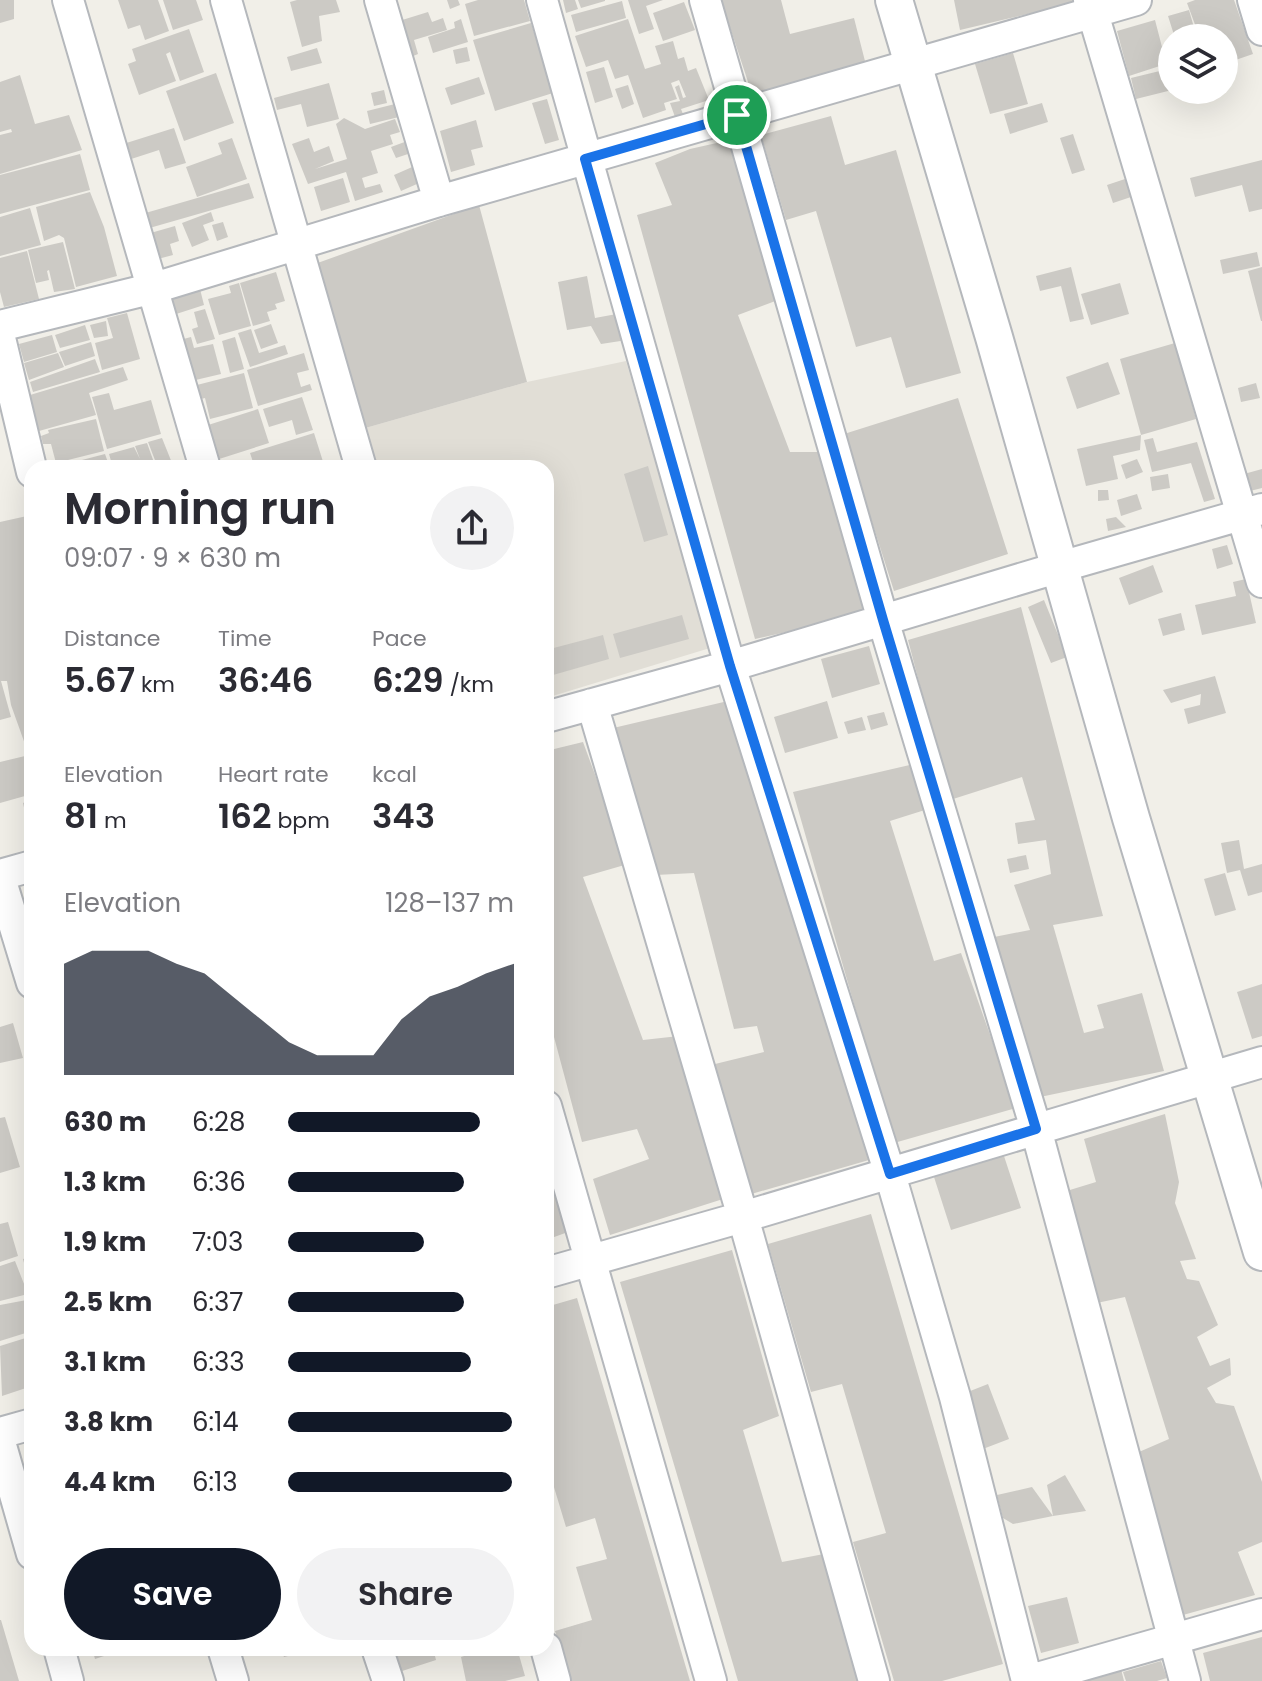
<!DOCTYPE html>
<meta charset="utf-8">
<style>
:root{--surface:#fff;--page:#f2f2f3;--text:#2b2b33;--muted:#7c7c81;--accent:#111827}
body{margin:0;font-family:Poppins,sans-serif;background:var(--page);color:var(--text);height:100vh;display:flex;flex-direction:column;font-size:30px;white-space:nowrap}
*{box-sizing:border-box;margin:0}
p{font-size:26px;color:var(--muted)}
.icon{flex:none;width:44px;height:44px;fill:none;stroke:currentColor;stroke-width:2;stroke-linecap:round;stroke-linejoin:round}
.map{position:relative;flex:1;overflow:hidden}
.sheet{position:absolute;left:24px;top:460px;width:530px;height:1196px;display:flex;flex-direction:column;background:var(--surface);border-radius:24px;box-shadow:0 8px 32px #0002}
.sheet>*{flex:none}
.tools{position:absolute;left:1158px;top:24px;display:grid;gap:16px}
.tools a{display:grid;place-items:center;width:80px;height:80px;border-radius:50%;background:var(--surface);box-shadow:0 8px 32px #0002;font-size:40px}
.pin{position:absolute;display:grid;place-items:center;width:68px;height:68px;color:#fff;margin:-34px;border:4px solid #fff;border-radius:50%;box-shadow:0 2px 8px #0007}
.round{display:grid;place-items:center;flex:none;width:84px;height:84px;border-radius:42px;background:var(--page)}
.headline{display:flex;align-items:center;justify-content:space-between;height:136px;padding:0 40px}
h1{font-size:44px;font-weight:600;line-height:60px}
.figures{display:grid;grid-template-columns:repeat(3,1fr);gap:12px;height:136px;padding:8px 40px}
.figures div{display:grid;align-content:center}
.figures b{font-size:34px;font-weight:600}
.figures small{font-size:22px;font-weight:400}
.figures p{font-size:22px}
.chart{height:224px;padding:16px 40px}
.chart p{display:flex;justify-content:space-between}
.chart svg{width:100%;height:144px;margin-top:8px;fill:var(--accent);opacity:.7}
.action{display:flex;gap:16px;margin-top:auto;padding:16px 40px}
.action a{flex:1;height:92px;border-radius:48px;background:var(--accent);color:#fff;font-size:32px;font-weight:600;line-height:92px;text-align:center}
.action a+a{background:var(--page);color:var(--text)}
ul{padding:0 40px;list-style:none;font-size:26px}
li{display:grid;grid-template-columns:128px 96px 1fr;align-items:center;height:60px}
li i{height:20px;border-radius:10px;background:var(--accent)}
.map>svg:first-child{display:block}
</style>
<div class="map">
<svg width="1262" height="1681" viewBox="0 0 1262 1681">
<rect width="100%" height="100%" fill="#f1efe8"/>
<path fill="#e1ded6" d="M 626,361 L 710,648 L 546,698 L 546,468 L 376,468 L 362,429 L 527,382 Z"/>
<path fill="#cccac5" d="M 0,0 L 14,0 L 14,19 L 0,23 Z
M 118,0 L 158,0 L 169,31 L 145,40 L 140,25 L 128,29 Z
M 163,0 L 196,0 L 203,20 L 173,30 Z
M 297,0 L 336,0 L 340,12 L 319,16 L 322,41 L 302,47 L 290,2 Z
M 447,0 L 458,0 L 460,5 L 450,9 Z
M 478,0 L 524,0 L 530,21 L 474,36 L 465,4 Z
M 563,0 L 575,0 L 578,9 L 566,13 Z
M 578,0 L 605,0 L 605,1 L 581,8 Z
M 628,0 L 663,0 L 646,6 L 654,29 L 639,34 Z
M 721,0 L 781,0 L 790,34 L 854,18 L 867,69 L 753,97 Z
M 954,0 L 1082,0 L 1083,1 L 960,30 Z
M 1195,0 L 1234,0 L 1253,54 L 1224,64 L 1224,38 L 1200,38 L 1187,3 Z
M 622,1 L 626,18 L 576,32 L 571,15 Z
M 684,2 L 695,30 L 663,41 L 653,13 Z
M 1189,10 L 1197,38 L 1175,38 L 1168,16 Z
M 428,12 L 432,22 L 443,18 L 447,30 L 414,40 L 418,54 L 411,57 L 399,21 Z
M 461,19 L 468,42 L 433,53 L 428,37 L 455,28 L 454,22 Z
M 628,19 L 645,69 L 661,64 L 655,46 L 673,41 L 678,59 L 684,57 L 688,71 L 696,68 L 709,100 L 681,109 L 683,114 L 675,117 L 670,103 L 680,101 L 675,87 L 679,85 L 683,98 L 686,97 L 679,80 L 671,83 L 677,99 L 664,103 L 666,110 L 643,118 L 628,75 L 615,79 L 608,60 L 586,67 L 575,36 Z
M 1155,20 L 1162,47 L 1172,44 L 1172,62 L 1129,76 L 1117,31 Z
M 531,23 L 553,93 L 495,111 L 473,40 Z
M 189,29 L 204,72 L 180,81 L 170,52 L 166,54 L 176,81 L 139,95 L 128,64 L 136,61 L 132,49 Z
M 467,47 L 470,61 L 456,64 L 453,50 Z
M 317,48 L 322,63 L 291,71 L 287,57 Z
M 1013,53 L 1028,104 L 990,114 L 975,64 Z
M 604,67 L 613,97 L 595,103 L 586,72 Z
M 1172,68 L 1172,90 L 1136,99 L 1131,78 Z
M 216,73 L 234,123 L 184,141 L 166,91 Z
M 20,75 L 35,124 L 69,115 L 82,150 L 0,174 L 0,135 L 12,132 L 11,129 L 0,132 L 0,82 Z
M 479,77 L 485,94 L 451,105 L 445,88 Z
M 329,83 L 339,119 L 307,127 L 301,104 L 277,110 L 274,98 Z
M 628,85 L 634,104 L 622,109 L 615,89 Z
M 384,90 L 387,103 L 374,106 L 371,93 Z
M 547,99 L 559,140 L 545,144 L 532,103 Z
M 1042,103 L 1048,122 L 1010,134 L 1004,114 Z
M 395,104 L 399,117 L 370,124 L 367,111 Z
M 831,116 L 845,165 L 896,150 L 961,373 L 906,388 L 891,337 L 856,347 L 816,211 L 786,220 L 761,135 Z
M 344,118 L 365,129 L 395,119 L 400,132 L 390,135 L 393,144 L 371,151 L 378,173 L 362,178 L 365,188 L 380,184 L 383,192 L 355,201 L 346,172 L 308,184 L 292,144 L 309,138 L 314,152 L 329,146 L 334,161 L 315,169 L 347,159 L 336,124 Z
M 476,120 L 483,147 L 471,150 L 475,165 L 451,172 L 440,131 Z
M 174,128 L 186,163 L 165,169 L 159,150 L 125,161 L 120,145 Z
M 1073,134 L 1085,170 L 1072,174 L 1060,138 Z
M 232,138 L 247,179 L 197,197 L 186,167 L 222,154 L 218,143 Z
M 410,140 L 414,152 L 396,158 L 391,147 Z
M 730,140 L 778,300 L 738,315 L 790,452 L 819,452 L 865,614 L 755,639 L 637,215 L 672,205 L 655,163 L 690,149 Z
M 80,154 L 90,190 L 0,214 L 0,175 Z
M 1262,160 L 1262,209 L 1249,212 L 1242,185 L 1195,197 L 1190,178 Z
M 419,164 L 426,180 L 401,191 L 394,175 Z
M 343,178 L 350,202 L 321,211 L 314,187 Z
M 1125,179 L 1131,197 L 1113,203 L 1107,185 Z
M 249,183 L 254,198 L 146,229 L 142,214 Z
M 90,192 L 104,227 L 117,276 L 76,287 L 64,238 L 59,235 L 44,241 L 36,207 Z
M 479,205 L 527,382 L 362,429 L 312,265 Z
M 30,208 L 41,245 L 0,256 L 0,217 Z
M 211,212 L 214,221 L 203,225 L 209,240 L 192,247 L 182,223 Z
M 223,222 L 228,237 L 217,241 L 212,225 Z
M 175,226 L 179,241 L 170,244 L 173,255 L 154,260 L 147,234 Z
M 63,242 L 75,289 L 54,292 L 49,270 L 47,271 L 49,280 L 36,283 L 28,250 Z
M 27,251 L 39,299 L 4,307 L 0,292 L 0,258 Z
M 1257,252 L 1260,266 L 1223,274 L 1220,260 Z
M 1071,267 L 1084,319 L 1070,322 L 1061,286 L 1040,291 L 1036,276 Z
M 1262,267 L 1262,321 L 1261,321 L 1248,271 Z
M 276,272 L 285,301 L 275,304 L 277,309 L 267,312 L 270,321 L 253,326 L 240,283 Z
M 587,276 L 595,318 L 622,313 L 627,340 L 601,344 L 591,326 L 567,330 L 558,282 Z
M 239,283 L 251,326 L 219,335 L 208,299 L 231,293 L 229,286 Z
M 1120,283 L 1129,314 L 1091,325 L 1081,294 Z
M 200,289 L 204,305 L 170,316 L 165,300 Z
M 205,309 L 215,339 L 197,344 L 192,329 L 198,327 L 194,312 Z
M 127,313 L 140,359 L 102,370 L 95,343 L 113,338 L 107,318 Z
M 106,321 L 108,336 L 94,338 L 90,325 Z
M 271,324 L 278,343 L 261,349 L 254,330 Z
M 85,325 L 90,340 L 60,348 L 55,335 Z
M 251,329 L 259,353 L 285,345 L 288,354 L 250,367 L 238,333 Z
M 52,335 L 57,352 L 24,362 L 19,344 Z
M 191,337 L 194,348 L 213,344 L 221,374 L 187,382 L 176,341 Z
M 235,337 L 244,369 L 230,373 L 222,341 Z
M 91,342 L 95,356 L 65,366 L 59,352 Z
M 1175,343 L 1196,419 L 1141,435 L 1140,450 L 1113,456 L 1118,479 L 1086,486 L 1077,449 L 1141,435 L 1120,359 Z
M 58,353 L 64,367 L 29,380 L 24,363 Z
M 304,353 L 309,370 L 297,373 L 301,387 L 310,384 L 312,390 L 258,406 L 247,370 Z
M 95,359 L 100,372 L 33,392 L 30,382 Z
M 1108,362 L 1120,394 L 1077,409 L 1066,377 Z
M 123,367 L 128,380 L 89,393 L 96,415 L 39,431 L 30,395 Z
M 244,373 L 253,408 L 210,419 L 205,398 L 193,401 L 189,387 Z
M 1256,383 L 1260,398 L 1241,402 L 1238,388 Z
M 109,393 L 114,410 L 151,400 L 161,434 L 107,449 L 92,397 Z
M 302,397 L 313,430 L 296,435 L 292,420 L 269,427 L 263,409 Z
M 958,398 L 1008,554 L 894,591 L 844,434 Z
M 258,409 L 269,443 L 216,460 L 205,426 Z
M 96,419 L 104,451 L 56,463 L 51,444 L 43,444 L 41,436 L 49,433 L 48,430 Z
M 314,433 L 325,468 L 255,468 L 250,453 Z
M 162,438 L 174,468 L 158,468 L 148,442 Z
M 1153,438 L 1157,452 L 1197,442 L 1215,499 L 1204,502 L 1191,463 L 1152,472 L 1144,440 Z
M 147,443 L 156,468 L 113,468 L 109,454 L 134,447 L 140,459 L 135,446 Z
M 105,454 L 110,468 L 55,468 L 55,467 Z
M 1137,459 L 1143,472 L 1126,479 L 1121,465 Z
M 648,466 L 668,535 L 644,542 L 624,474 Z
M 1262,469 L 1262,488 L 1250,491 L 1244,474 Z
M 1168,474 L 1170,488 L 1152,491 L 1150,477 Z
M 1098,490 L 1108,490 L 1109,500 L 1098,501 Z
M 1137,494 L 1142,509 L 1121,516 L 1117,500 Z
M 27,516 L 32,532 L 31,761 L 11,705 L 7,681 L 1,681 L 11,717 L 0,720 L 0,522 Z
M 1116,517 L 1126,527 L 1108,531 L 1106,519 Z
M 1227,545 L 1233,564 L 1217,569 L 1212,549 Z
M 1153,565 L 1163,592 L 1129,605 L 1119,578 Z
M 1246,579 L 1256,623 L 1202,635 L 1195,605 L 1236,596 L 1233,582 Z
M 1044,600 L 1067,657 L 1051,663 L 1028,607 Z
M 1021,607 L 1103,916 L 1053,925 L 1084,1033 L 1104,1028 L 1097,1005 L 1142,993 L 1164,1071 L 1040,1097 L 994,937 L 1030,930 L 1014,885 L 1051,874 L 1046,840 L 1018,844 L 1015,823 L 1035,820 L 1022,777 L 950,800 L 908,640 Z
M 1181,613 L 1185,630 L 1163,636 L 1158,619 Z
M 682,615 L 689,639 L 620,658 L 613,634 Z
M 603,635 L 609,659 L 546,677 L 546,650 Z
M 869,646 L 880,684 L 832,698 L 821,659 Z
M 1215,676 L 1226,713 L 1188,724 L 1184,709 L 1200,705 L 1201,694 L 1171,703 L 1163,690 Z
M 728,701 L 869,1160 L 748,1195 L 711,1065 L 764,1052 L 757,1026 L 734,1029 L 694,873 L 656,875 L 639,812 L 609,729 Z
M 827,701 L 838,738 L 785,753 L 774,717 Z
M 884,712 L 888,725 L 871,730 L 867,716 Z
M 862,717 L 866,730 L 848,734 L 844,722 Z
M 583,742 L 628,864 L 583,877 L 643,1040 L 679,1036 L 723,1199 L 610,1235 L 593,1179 L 649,1159 L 637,1129 L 582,1142 L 546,1007 L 546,751 Z
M 25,756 L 32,781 L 32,794 L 0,803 L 0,762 Z
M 914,764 L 928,809 L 890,821 L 934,961 L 961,953 L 1016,1108 L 894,1143 L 793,792 Z
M 32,799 L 32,839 L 31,839 L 23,803 Z
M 1239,840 L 1244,869 L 1262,864 L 1262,892 L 1248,896 L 1240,870 L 1227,873 L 1221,843 Z
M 1026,855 L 1029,869 L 1010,873 L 1007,859 Z
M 1225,873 L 1236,910 L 1215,916 L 1204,879 Z
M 32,899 L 32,937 L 21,903 Z
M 1262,984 L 1262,1036 L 1252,1039 L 1237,992 Z
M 13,1023 L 23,1058 L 0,1063 L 0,1027 Z
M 1165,1114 L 1179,1182 L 1175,1203 L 1196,1259 L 1180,1261 L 1187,1279 L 1199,1281 L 1218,1325 L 1197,1337 L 1210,1366 L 1230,1358 L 1231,1375 L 1207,1388 L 1216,1403 L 1234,1406 L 1262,1482 L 1262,1542 L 1238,1552 L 1255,1595 L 1183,1615 L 1132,1455 L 1169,1439 L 1125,1297 L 1092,1304 L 1060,1193 L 1096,1182 L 1084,1139 Z
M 5,1117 L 20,1167 L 0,1173 L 0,1118 Z
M 1004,1156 L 1021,1208 L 951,1230 L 934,1177 Z
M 546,1164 L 568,1232 L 546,1240 Z
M 871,1214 L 1003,1664 L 942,1681 L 894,1681 L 853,1542 L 886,1533 L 842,1384 L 811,1392 L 768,1244 Z
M 8,1222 L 18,1256 L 0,1262 L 0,1224 Z
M 732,1250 L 779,1416 L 743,1430 L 782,1562 L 824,1554 L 862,1681 L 738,1681 L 620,1282 Z
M 32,1256 L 32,1290 L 31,1290 L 23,1259 Z
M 15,1261 L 28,1294 L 0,1301 L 0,1266 Z
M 577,1298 L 690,1681 L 570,1681 L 555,1631 L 592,1620 L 576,1567 L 607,1559 L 595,1518 L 566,1527 L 550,1474 L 546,1475 L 546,1307 Z
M 32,1299 L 32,1331 L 0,1341 L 0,1305 Z
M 32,1336 L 32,1386 L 2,1396 L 0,1346 Z
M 988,1384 L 1009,1439 L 975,1452 L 955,1397 Z
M 1065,1475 L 1086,1511 L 1053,1516 L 1047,1485 Z
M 1032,1487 L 1053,1516 L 1013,1524 L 1003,1518 L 997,1495 Z
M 1067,1597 L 1079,1643 L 1041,1653 L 1028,1606 Z
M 0,1620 L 1,1620 L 19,1681 L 0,1681 Z
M 1262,1637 L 1262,1681 L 1210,1681 L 1203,1653 Z
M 92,1648 L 115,1648 L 116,1652 L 95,1659 Z
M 280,1648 L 315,1648 L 315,1649 L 284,1657 Z
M 390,1648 L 433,1648 L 436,1660 L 396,1673 Z
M 489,1648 L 517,1648 L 525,1676 L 505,1681 L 466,1681 L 461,1657 Z
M 1161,1661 L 1167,1678 L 1157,1681 L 1126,1681 L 1123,1672 Z
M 1121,1669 L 1124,1681 L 1084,1681 L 1083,1678 Z"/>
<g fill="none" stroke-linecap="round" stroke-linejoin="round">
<g stroke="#b5b8bc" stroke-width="34">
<path id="minor" d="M 68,0 L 205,468
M 226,0 L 361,468
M 380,0 L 439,201
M 542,0 L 730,666 L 890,1174 L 955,1397 L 1027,1681
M 705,0 L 883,620 L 1036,1129 L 1185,1681
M 1089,0 L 1262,582
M 1253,0 L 1262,30
M 0,326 L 154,288 L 439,201 L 1136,0
M 0,338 L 32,472
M 592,704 L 743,1217 L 874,1681
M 546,717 L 730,666 L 1060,567 L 1262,509
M 0,875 L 32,866
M 0,878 L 32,983
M 546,1106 L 711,1681
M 546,1273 L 753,1214 L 1262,1062
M 0,1433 L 32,1424
M 0,1442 L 32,1554
M 59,1648 L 68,1681
M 223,1648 L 233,1681
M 377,1648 L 388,1681
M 546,1648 L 555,1681
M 1027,1681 L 1262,1614"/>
</g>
<g stroke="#b5b8bc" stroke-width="40">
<path id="tertiary" d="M 894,0 L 994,337 L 1131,818 L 1262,1252"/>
</g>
<use href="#minor" stroke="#fff" stroke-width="30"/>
<use href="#tertiary" stroke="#fff" stroke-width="36"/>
</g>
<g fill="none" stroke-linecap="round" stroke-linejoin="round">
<g stroke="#fff" stroke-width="16">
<path id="route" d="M 737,115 L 883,620 L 1036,1129 L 890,1174 L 730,666 L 585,159 Z"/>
</g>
<use href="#route" stroke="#1a73e8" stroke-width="10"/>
</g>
</svg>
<div class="tools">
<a><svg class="icon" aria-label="layers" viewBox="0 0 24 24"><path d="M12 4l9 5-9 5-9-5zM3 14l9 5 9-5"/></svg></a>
</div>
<div class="pin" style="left:737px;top:115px;background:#1e9e55"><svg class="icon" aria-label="arrive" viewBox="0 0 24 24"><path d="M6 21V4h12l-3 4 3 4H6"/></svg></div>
<section class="sheet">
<div class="headline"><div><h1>Morning run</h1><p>09:07 · 9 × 630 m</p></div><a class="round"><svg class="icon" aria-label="share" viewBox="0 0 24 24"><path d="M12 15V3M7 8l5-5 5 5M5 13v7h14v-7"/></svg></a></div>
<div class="figures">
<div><p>Distance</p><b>5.67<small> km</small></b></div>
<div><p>Time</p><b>36:46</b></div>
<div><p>Pace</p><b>6:29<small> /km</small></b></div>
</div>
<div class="figures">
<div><p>Elevation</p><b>81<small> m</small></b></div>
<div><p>Heart rate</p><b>162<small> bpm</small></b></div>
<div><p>kcal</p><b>343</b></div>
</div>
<div class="chart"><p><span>Elevation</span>128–137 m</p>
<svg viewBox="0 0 160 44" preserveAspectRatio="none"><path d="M0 44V10L10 6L20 6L30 6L40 10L50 13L60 20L70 27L80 34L90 38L100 38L110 38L120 27L130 20L140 17L150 13L160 10V44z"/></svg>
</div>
<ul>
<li><b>630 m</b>6:28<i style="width:85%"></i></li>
<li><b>1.3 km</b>6:36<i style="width:78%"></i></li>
<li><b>1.9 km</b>7:03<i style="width:60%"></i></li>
<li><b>2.5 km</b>6:37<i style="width:78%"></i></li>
<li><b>3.1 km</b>6:33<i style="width:81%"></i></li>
<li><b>3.8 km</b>6:14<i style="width:99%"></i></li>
<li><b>4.4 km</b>6:13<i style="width:99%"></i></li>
</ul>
<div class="action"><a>Save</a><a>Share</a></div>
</section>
</div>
